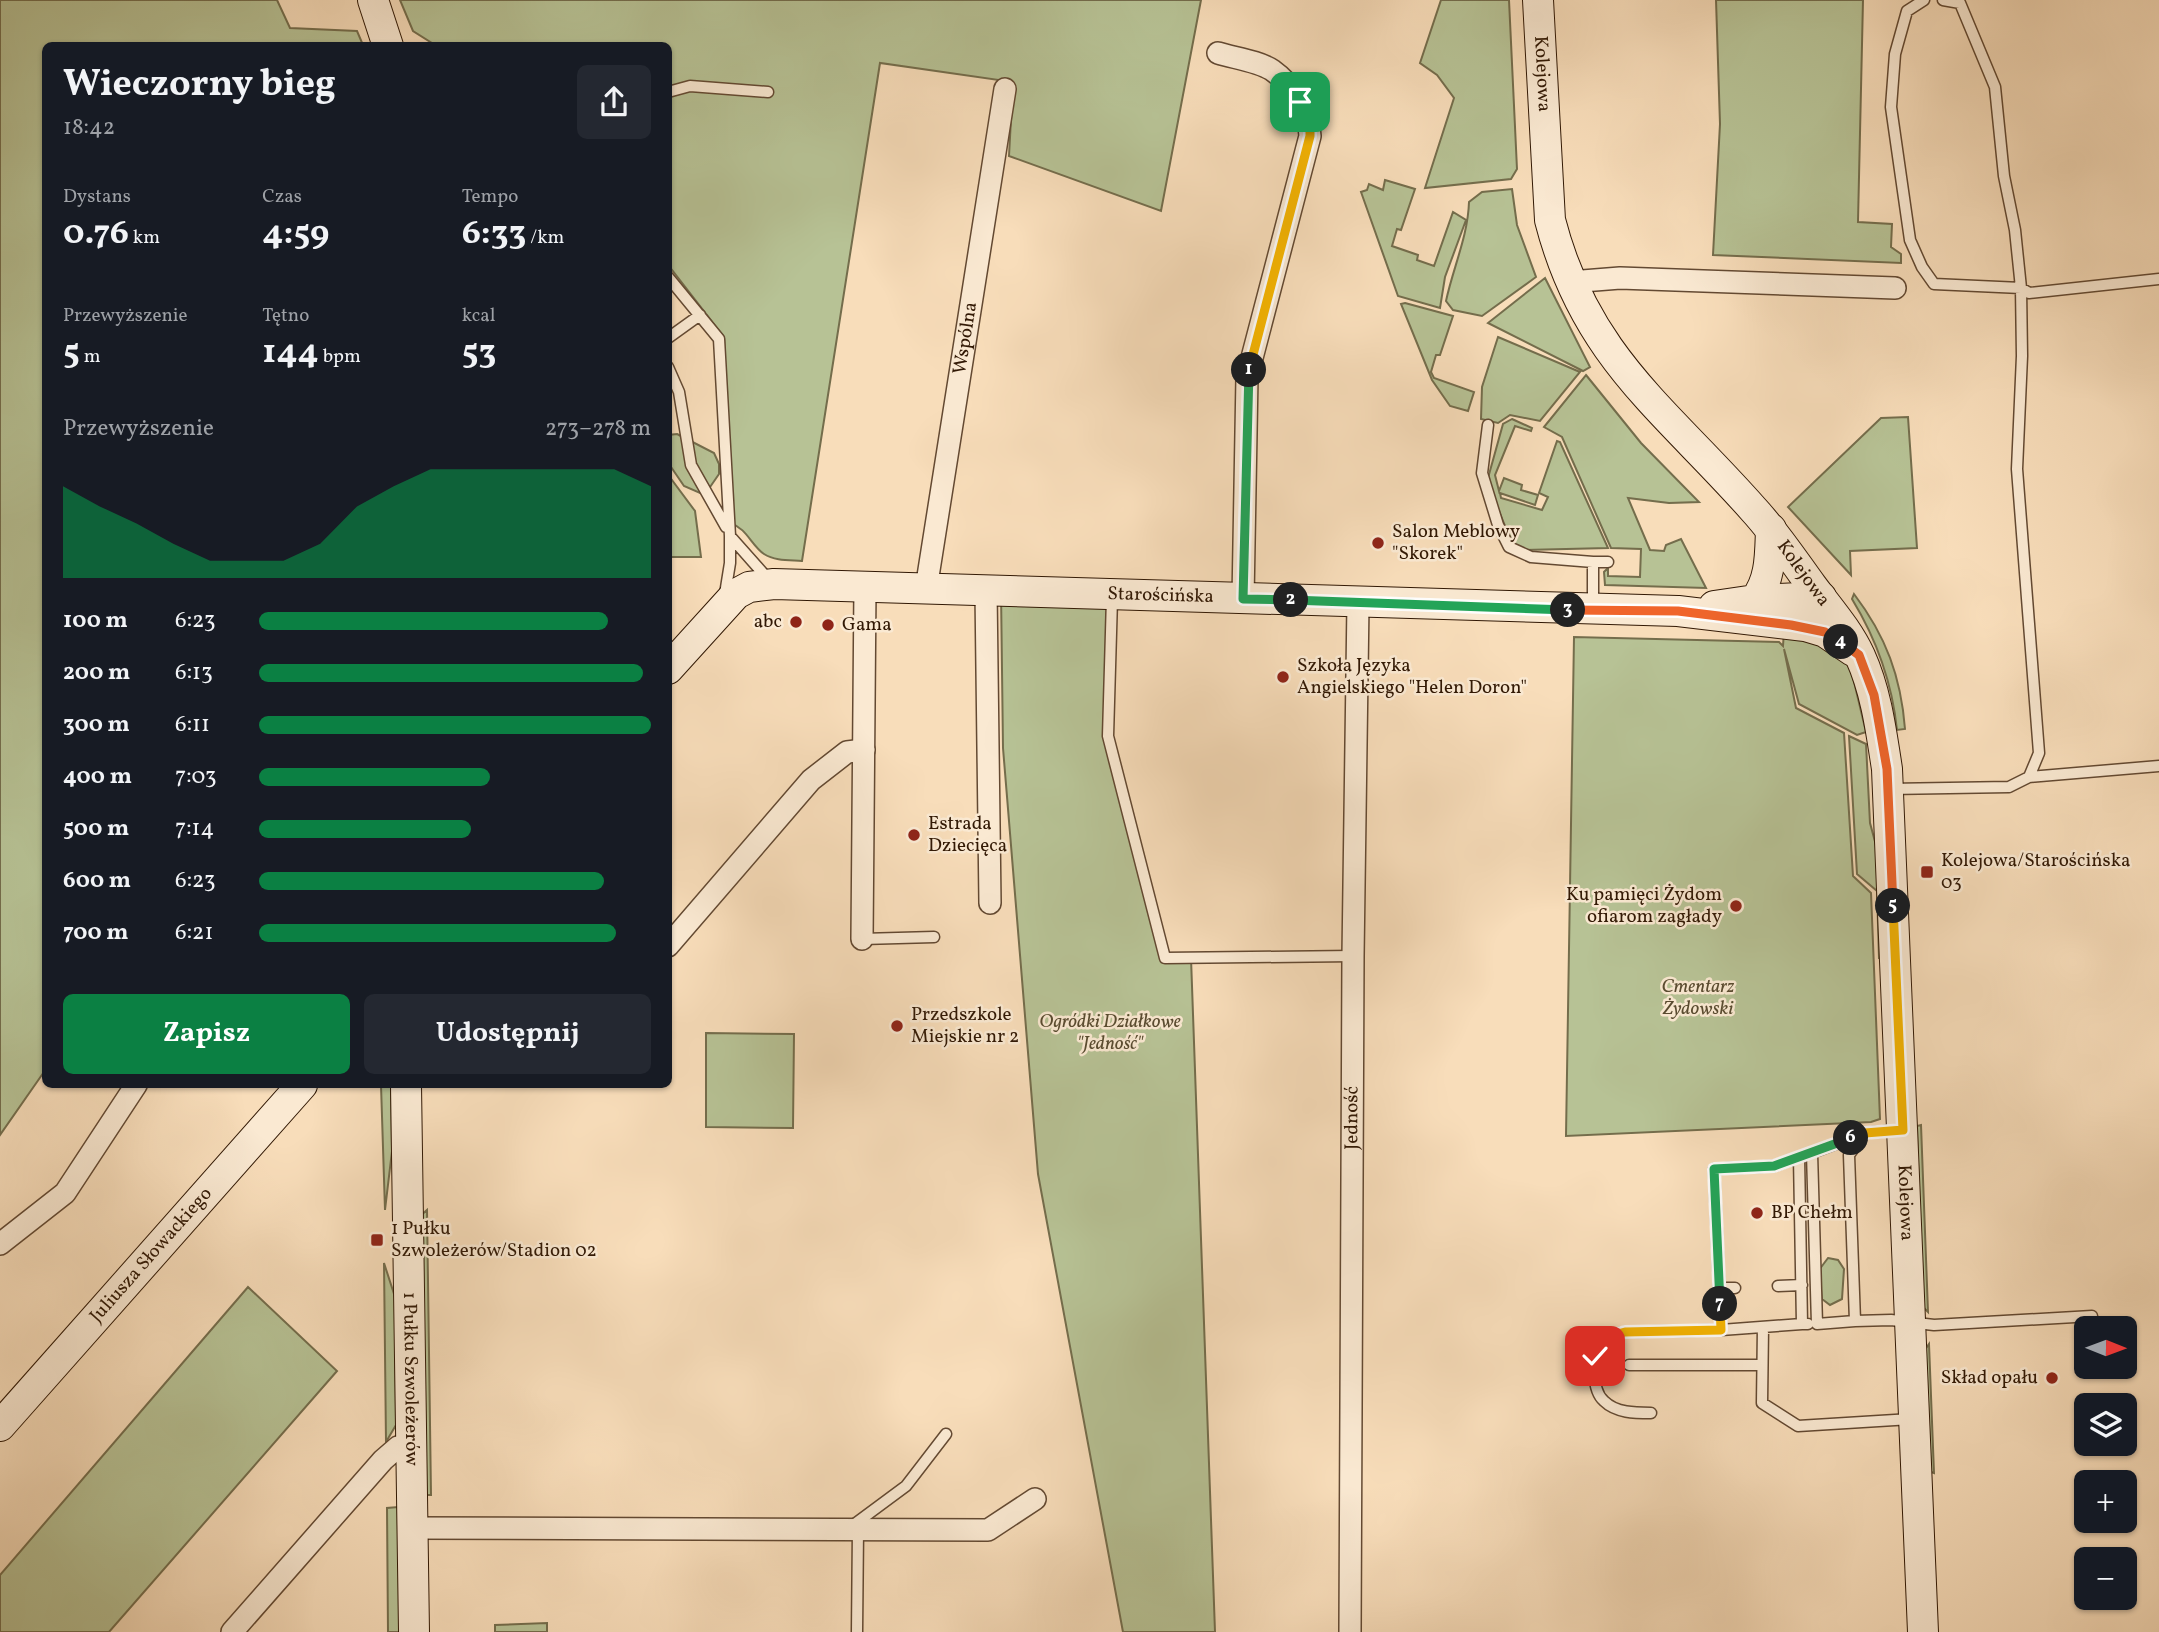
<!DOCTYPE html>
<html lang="pl">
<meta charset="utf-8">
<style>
:root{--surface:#171b24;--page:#242831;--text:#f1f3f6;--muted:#9ea1a6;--accent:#0b8043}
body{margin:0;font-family:Vollkorn,serif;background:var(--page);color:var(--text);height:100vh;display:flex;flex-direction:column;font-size:26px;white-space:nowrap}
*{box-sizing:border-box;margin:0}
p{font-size:23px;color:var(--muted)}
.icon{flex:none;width:38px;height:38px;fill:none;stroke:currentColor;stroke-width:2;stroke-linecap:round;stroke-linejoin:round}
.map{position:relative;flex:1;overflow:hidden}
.drawer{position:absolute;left:42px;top:42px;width:630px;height:1046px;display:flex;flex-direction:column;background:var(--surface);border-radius:10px;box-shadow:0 2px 5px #0004}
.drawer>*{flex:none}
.needle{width:46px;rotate:91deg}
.fabs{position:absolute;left:2074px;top:1316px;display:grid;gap:14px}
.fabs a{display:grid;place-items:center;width:63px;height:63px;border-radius:10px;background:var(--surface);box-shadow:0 2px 5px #0004;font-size:35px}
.pin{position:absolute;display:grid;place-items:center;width:60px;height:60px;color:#fff;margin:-30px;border-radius:14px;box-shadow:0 4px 10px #0006}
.km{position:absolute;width:35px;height:35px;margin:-18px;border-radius:50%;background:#222;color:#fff;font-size:19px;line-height:35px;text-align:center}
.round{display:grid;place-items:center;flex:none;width:74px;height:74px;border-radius:10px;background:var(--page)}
.summary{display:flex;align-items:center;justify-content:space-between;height:119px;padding:0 21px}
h1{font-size:38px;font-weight:700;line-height:52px}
.metrics{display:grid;grid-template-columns:repeat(3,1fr);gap:10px;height:119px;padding:7px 21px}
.metrics div{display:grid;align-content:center}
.metrics b{font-size:35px;font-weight:700}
.metrics small{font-size:19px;font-weight:400}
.metrics p{font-size:19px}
.chart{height:196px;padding:14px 21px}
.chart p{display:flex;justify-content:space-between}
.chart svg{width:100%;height:126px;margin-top:7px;fill:var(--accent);opacity:.7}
.cta{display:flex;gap:14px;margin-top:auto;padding:14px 21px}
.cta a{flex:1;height:80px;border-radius:10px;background:var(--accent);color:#fff;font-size:28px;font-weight:700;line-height:80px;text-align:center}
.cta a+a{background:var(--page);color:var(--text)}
ul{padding:0 21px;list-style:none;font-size:23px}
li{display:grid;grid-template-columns:112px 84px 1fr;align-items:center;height:52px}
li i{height:18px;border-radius:9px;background:var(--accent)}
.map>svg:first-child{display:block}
</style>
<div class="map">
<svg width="2159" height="1632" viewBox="0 0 2159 1632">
<rect width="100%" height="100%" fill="#f8ddba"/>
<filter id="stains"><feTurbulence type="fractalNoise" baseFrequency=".00286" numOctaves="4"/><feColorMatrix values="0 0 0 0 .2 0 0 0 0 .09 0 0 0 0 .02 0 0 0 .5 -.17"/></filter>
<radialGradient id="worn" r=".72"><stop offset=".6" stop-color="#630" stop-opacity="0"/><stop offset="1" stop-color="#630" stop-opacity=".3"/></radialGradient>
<path fill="#b7c295" stroke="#746d4c" stroke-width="2" d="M 0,0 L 277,0 L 290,28 L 357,31 L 363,45 L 46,46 L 46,1069 L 0,1135 Z
M 400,0 L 1201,0 L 1161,211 L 1009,156 L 1013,82 L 880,63 L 802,561 C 790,560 775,561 764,554 C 752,546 746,528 732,524 L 724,337 L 669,266 L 668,46 L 432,43 L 413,31 Z
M 1441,0 L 1509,0 L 1517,169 L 1511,179 L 1425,188 L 1454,98 L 1437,75 L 1420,63 Z
M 1716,0 L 1863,0 L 1858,222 L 1892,224 L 1891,247 L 1901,254 L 1901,263 L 1713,255 L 1720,124 Z
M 1385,180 L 1415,189 L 1401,230 L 1397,229 L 1392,246 L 1418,255 L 1417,260 L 1434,266 L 1453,212 L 1466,220 L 1445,277 L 1440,308 L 1398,296 L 1361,192 L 1367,190 L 1369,184 L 1383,190 Z
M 1512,189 L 1517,225 L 1536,277 L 1482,316 L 1453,310 L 1446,301 C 1453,268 1468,236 1469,202 L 1482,192 Z
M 1545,278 L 1590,367 L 1583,371 L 1488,323 Z
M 1405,303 L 1453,316 L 1440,355 L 1436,355 L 1431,372 L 1434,378 L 1474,392 L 1468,411 L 1450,406 L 1432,380 L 1401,304 Z
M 1498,337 L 1580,372 L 1540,421 L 1510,415 L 1498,423 L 1481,419 L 1482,387 Z
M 1586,375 L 1641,443 L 1699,502 L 1669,503 L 1628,498 L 1650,550 L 1664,551 L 1666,545 L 1681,539 L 1706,588 L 1605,585 L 1604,572 L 1608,568 L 1608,576 L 1640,577 L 1641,549 L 1611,548 L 1562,437 L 1544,427 Z
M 1908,417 L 1917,548 L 1850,551 L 1851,575 L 1788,507 L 1881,418 Z
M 1512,419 L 1532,428 L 1531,431 L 1515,426 L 1495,475 L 1499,491 L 1504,478 L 1522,485 L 1521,490 L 1538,495 L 1535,505 L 1500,493 L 1501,498 L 1542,510 L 1548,497 L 1539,493 L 1557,441 L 1560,442 L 1608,548 L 1523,550 L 1512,543 L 1489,487 L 1488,478 L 1503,424 Z
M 677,434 L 714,453 L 719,464 L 719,474 L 708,490 L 700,493 L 684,486 L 669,464 L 668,435 Z
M 669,476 L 695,511 L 701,557 L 669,557 Z
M 1001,591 L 1112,595 L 1108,736 L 1165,958 L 1191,958 L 1215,1632 L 1123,1632 L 1038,1174 L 1003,748 Z
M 1854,594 C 1886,636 1901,677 1905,729 L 1897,730 C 1892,682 1877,640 1852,599 Z
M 1784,631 L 1800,631 L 1850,665 L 1866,732 L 1857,735 L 1799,704 L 1784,649 L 1796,708 L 1844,733 L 1853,876 L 1871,893 L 1880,1119 L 1871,1122 L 1566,1136 L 1574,637 L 1779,642 L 1783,646 Z
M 1849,736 L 1866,744 L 1870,823 L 1880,860 L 1887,958 L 1879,958 L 1877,891 L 1857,874 Z
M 706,1033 L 794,1034 L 793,1128 L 706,1127 Z
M 381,1085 L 391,1085 L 392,1151 L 385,1210 Z
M 1921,1125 L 1928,1312 L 1922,1306 L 1917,1126 Z
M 427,1210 L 431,1495 L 423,1495 L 419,1217 Z
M 1828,1258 L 1838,1260 L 1844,1269 L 1842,1299 L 1830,1305 L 1822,1299 L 1819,1270 Z
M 384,1263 L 395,1297 L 396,1425 L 386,1442 Z
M 248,1287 L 337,1371 L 109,1632 L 0,1632 L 0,1575 Z
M 1929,1344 L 1934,1473 L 1931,1472 L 1924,1351 Z
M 398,1507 L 400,1632 L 388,1632 L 387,1508 Z
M 547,1623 L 547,1632 L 495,1632 L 495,1625 Z"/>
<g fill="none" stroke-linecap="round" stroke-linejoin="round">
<g stroke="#634932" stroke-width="13">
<path id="lane" d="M 1924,0 L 1907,11 L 1895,54 L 1891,107 L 1910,240 L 1922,267 L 1934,284 L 2021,288 L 2015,230 L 2004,176 L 1995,87 L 1960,3 L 1943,0
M 668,92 L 690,86 L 768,92
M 668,277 L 719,339 L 730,536
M 668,338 L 700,315
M 668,367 L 679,392 L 691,465 L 726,527
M 1488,425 L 1482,473 L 1498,525 L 1509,547 L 1531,557 L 1593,562 L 1593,608
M 1593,562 L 1608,562
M 725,594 L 730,563 L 730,536 L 769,580
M 1112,598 L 1108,736 L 1165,958 L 1353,956
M 2029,777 L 2159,766
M 1889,789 L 2009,787 L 2029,777 L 2039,753 L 2017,469 L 2022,356 L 2021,288 L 2029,293 L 2159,279
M 862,939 L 934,937
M 1900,1130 L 1865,1133 L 1849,1155 L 1855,1321 L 1891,1320 L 1934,1325 L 2092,1316
M 1803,1156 L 1799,1157 L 1802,1324 L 1808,1324
M 1799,1157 L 1774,1166 L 1714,1169 L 1721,1330 L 1802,1324
M 1778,1286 L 1802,1285
M 1719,1288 L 1735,1288
M 1855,1321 L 1817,1324 L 1812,1153 L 1865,1133
M 1763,1327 L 1762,1403 L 1798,1426 L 1911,1419
M 1629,1365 L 1762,1365
M 1651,1413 C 1635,1413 1616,1413 1604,1401 C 1592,1391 1591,1355 1600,1343 C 1606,1336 1617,1334 1625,1332 L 1721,1330
M 852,1526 L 906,1486 L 946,1434
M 857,1632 L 858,1529"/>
</g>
<g stroke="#634932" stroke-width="24">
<g id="street">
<path d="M 1218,53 C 1234,58 1258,61 1272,70 C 1293,85 1309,111 1310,136 L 1247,377 L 1243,599"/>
<path d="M 1570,282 L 1620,278 L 1895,288"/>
<path id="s1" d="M 926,589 L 1005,89"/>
<path d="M 986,591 L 990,903"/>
<path d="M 862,939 L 865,587"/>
<path d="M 668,946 L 811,780 L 847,752 L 864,750"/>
<path d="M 0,1244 L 65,1193 L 136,1085"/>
<path d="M 412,1528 L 988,1530 L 1035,1499"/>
<path d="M 232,1632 L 383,1460 L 398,1447 L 411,1444"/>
<path id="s2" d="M 1350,1632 L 1353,956 L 1358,603"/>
</g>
</g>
<g stroke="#311804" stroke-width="32">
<g id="secondary">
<path d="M 373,0 L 388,46"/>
<path id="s3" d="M 1538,0 L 1550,220 C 1585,357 1666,410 1754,510 C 1776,534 1793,560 1812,586 C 1829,609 1848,630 1860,656 C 1876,691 1881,730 1887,769 L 1923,1632"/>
<path d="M 1755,600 L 1821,597 L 1813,609"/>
<path d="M 1714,606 L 1755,600 C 1771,579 1770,555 1771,529"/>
<path id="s4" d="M 668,669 L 736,594 L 749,587 L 774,584 L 1678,611 L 1805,626 L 1825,632 L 1853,651"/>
<path id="s5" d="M 406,1085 L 414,1632"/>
<path id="s6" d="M 0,1426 L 302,1085"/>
</g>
</g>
<use href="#lane" stroke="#fae9d2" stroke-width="10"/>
<use href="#street" stroke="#fae9d2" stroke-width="21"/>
<use href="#secondary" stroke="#fae9d2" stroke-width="30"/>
</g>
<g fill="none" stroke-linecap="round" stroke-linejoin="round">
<g stroke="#fff" stroke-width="14">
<path id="split-1" d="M 1249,370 L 1310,136 L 1310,120 L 1300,102"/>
</g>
<g stroke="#fff" stroke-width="14">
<path id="split-2" d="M 1249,370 L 1243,599 L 1291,600"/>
</g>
<g stroke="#fff" stroke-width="14">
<path id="split-3" d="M 1291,600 L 1568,610"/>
</g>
<g stroke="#fff" stroke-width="14">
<path id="split-4" d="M 1568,610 L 1678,611 L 1791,625 L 1825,632 L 1841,642"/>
</g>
<g stroke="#fff" stroke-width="14">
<path id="split-5" d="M 1841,642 L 1859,655 L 1874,695 L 1887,769 L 1893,906"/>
</g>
<g stroke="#fff" stroke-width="14">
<path id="split-6" d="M 1851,1138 L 1865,1133 L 1903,1130 L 1893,906"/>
</g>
<g stroke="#fff" stroke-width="14">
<path id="split-7" d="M 1720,1304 L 1714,1169 L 1774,1166 L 1851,1138"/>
</g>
<g stroke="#fff" stroke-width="14">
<path id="split-8" d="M 1595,1356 C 1602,1340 1609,1336 1625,1332 L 1721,1330 L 1720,1304"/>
</g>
<use href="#split-1" stroke="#f5b400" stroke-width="9"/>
<use href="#split-2" stroke="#22a559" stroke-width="9"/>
<use href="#split-3" stroke="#22a559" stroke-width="9"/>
<use href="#split-4" stroke="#f0652b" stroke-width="9"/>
<use href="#split-5" stroke="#f0652b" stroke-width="9"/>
<use href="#split-6" stroke="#f5b400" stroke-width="9"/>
<use href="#split-7" stroke="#22a559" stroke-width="9"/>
<use href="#split-8" stroke="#f5b400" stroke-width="9"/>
</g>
<g fill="#8f2418" stroke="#fae9d2" stroke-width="2.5">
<circle cx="1378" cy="543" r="7"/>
<circle cx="796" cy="622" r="7"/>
<circle cx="828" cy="625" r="7"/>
<circle cx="1283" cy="677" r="7"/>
<circle cx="914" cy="835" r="7"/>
<rect x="1920" y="865" width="14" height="14" rx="3.5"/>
<circle cx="1736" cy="906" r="7"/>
<circle cx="897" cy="1026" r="7"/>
<circle cx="1757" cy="1213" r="7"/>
<rect x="370" y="1233" width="14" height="14" rx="3.5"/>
<circle cx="2052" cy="1378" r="7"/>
</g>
<g text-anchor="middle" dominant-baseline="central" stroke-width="5" stroke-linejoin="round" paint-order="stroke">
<g font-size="19" fill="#311804" stroke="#fae9d2">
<text stroke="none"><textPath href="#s3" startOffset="74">Kolejowa</textPath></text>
<text stroke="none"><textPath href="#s1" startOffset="254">Wspólna</textPath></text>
<text stroke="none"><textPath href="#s3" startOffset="660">Kolejowa</textPath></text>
<text stroke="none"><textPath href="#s4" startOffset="528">Starościńska</textPath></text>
<text stroke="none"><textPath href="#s2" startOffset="514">Jedność</textPath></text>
<text stroke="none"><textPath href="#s3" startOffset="1311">Kolejowa</textPath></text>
<text stroke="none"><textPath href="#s6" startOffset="228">Juliusza Słowackiego</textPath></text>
<text stroke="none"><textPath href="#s5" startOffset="294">1 Pułku Szwoleżerów</textPath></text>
</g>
<g font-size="19" fill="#311804" stroke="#fae9d2" text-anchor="start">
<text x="1392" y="532">Salon Meblowy<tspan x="1392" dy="22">"Skorek"</tspan></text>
<text x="782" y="622" text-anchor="end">abc</text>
<text x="842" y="625">Gama</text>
<text x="1297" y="666">Szkoła Języka<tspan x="1297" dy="22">Angielskiego "Helen Doron"</tspan></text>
<text x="928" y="824">Estrada<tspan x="928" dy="22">Dziecięca</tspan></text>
<text x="1941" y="861">Kolejowa/Starościńska<tspan x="1941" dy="22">03</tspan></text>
<text x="1722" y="895" text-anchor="end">Ku pamięci Żydom<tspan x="1722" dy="22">ofiarom zagłady</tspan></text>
<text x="911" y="1015">Przedszkole<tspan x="911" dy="22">Miejskie nr 2</tspan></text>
<text x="1771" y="1213">BP Chełm</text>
<text x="391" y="1229">1 Pułku<tspan x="391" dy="22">Szwoleżerów/Stadion 02</tspan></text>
<text x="2038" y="1378" text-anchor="end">Skład opału</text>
</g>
<g font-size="19" font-style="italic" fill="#594b30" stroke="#fae9d2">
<text x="1698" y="987">Cmentarz<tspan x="1698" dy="22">Żydowski</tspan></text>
<text x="1110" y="1022">Ogródki Działkowe<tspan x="1110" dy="22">"Jedność"</tspan></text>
</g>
</g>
<rect width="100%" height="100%" filter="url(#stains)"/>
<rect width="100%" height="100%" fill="url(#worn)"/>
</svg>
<div class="fabs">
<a><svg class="needle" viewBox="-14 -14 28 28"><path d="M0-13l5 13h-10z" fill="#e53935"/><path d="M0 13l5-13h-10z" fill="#9ea1a6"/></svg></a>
<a><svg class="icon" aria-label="layers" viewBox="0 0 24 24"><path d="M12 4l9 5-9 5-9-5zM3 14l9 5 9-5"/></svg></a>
<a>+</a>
<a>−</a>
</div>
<div class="pin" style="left:1300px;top:102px;background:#1e9e55"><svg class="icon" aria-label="arrive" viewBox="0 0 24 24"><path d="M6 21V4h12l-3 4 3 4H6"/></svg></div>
<div class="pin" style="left:1595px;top:1356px;background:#d93025"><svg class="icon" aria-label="check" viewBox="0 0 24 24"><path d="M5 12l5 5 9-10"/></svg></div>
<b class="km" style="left:1249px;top:370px">1</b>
<b class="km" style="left:1291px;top:600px">2</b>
<b class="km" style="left:1568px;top:610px">3</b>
<b class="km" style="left:1841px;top:642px">4</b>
<b class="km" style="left:1893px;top:906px">5</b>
<b class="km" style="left:1851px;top:1138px">6</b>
<b class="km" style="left:1720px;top:1304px">7</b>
<section class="drawer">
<div class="summary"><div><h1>Wieczorny bieg</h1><p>18:42</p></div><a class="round"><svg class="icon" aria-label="share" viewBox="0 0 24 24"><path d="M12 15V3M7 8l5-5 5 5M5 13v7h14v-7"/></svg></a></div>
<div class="metrics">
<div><p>Dystans</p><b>0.76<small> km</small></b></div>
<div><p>Czas</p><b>4:59</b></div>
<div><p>Tempo</p><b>6:33<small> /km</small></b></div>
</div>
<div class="metrics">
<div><p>Przewyższenie</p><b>5<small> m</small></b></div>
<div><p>Tętno</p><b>144<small> bpm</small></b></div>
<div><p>kcal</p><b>53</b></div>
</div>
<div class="chart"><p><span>Przewyższenie</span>273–278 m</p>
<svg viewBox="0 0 160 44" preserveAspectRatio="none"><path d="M0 44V12L10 19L20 25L30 32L40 38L50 38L60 38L70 32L80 19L90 12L100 6L110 6L120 6L130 6L140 6L150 6L160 12V44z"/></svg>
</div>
<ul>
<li><b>100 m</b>6:23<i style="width:89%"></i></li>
<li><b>200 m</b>6:13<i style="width:98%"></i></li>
<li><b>300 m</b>6:11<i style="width:100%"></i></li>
<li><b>400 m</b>7:03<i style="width:59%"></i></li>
<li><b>500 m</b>7:14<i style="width:54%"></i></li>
<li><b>600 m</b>6:23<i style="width:88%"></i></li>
<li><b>700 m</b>6:21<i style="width:91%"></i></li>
</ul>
<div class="cta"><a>Zapisz</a><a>Udostępnij</a></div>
</section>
</div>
